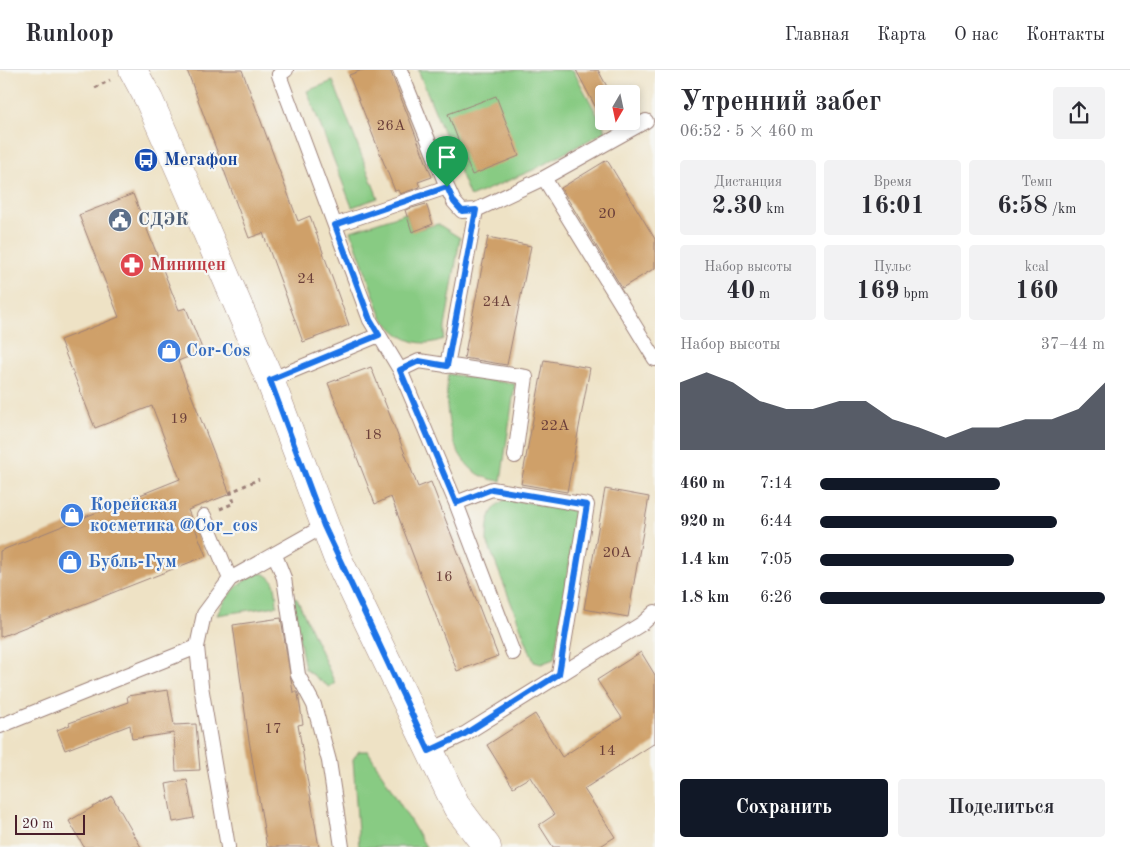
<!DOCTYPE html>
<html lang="ru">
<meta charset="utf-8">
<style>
:root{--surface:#fff;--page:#f2f2f3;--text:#2b2b33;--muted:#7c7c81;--line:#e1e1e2;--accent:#111827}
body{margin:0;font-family:"Old Standard TT",serif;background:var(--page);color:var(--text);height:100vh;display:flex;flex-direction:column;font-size:19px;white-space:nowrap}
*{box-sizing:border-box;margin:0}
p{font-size:16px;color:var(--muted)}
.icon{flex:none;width:28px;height:28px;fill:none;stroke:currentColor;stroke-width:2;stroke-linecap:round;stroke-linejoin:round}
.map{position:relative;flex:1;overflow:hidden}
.sheet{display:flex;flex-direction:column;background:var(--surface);width:475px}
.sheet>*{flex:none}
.needle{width:32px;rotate:189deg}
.tools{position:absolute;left:595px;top:15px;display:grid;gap:10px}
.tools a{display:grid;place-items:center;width:45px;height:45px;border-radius:5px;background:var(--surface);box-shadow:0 2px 8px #0003;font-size:25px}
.scale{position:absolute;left:15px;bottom:12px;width:70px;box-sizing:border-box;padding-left:5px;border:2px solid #4a1f2b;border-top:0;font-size:14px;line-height:18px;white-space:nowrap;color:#4a1f2b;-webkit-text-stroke:4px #f6f6f2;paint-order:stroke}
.pin{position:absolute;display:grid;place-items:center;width:42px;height:42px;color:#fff;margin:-51px -21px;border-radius:50% 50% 50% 0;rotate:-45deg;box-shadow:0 0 5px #0007}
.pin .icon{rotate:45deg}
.round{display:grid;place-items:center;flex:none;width:52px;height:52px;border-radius:5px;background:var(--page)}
.summary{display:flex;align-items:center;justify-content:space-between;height:85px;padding:0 25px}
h1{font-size:28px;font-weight:600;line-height:38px}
.metrics{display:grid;grid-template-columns:repeat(3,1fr);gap:8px;height:85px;padding:5px 25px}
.metrics div{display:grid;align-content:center;border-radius:5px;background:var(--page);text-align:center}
.metrics b{font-size:25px;font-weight:600}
.metrics small{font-size:14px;font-weight:400}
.metrics p{font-size:14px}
.chart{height:140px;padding:10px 25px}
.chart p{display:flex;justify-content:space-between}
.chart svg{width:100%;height:90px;margin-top:5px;fill:var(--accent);opacity:.7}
.cta{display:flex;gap:10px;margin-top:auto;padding:10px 25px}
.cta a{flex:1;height:58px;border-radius:5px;background:var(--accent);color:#fff;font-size:20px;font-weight:600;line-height:58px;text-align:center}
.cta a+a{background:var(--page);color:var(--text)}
ul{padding:0 25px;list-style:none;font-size:16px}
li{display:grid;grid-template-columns:80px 60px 1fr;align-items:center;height:38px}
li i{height:12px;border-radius:6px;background:var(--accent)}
header{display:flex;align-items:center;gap:30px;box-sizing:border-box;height:70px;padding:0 25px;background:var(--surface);border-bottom:1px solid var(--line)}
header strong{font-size:24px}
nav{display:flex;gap:28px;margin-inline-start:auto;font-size:18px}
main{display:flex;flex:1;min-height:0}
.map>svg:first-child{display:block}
</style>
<header>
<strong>Runloop</strong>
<nav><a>Главная</a><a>Карта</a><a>О нас</a><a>Контакты</a></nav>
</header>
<main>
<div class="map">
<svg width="655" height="777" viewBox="0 0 655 777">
<rect width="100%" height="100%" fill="#f6f6f2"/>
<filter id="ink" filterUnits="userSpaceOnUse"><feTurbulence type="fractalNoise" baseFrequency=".02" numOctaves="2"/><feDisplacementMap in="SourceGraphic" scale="10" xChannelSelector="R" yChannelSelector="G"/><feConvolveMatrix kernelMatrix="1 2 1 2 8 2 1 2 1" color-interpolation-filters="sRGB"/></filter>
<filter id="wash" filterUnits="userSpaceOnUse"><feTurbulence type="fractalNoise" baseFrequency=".0096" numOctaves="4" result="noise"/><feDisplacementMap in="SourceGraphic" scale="20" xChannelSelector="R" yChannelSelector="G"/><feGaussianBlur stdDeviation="1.12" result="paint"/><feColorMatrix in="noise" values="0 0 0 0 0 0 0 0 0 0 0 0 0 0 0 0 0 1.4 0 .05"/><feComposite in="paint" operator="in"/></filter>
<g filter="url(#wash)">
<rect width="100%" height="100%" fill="#eee2c5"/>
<path fill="#88cb83" stroke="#697557" d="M 418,0 L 573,0 L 606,61 L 533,100 L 470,127 Z
M 333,11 L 378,128 L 352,137 L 307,21 Z
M 406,143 L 412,161 L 438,154 L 460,168 L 443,269 C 417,280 396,267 381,245 L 351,161 Z
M 448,304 L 515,314 L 501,411 C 451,407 443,345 448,304 Z
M 506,429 L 578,441 L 554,589 L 541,594 L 534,592 L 487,471 C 487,452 489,438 506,429 Z
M 260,503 C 277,506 276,521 277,536 L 217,545 C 227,524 238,512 260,503 Z
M 294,528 L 297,529 L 335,613 L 329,617 L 305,599 L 292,530 Z
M 359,681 L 368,681 L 426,777 L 359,777 L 353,689 Z"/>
<g id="blocks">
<path fill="#cfa069" d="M 187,0 L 242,0 L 298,151 L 310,146 L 349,255 L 303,272 L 263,163 L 249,168 Z
M 362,0 L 390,0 L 432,107 L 418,112 L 420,117 L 400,124 L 398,120 L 395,121 L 349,5 Z
M 576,0 L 598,0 L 611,24 L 604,24 L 604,53 Z
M 496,26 L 519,86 L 472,105 L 448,44 Z
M 607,90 L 655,169 L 655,198 L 622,218 L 561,118 Z
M 133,124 L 179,240 L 186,238 L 203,281 L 178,291 L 230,424 L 188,440 L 206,486 L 0,567 L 0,481 L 180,409 L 152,336 L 95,358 L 60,270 L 119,247 L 79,145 Z
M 426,134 L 433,154 L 412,162 L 405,140 Z
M 488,167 L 531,176 L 507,295 L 464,288 Z
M 544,290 L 590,298 L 567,422 L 521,414 Z
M 371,297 L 418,417 L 431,412 L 498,586 L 457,601 L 391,427 L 375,434 L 328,313 Z
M 605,419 L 649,427 L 628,547 L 584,539 Z
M 281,548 L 293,622 L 297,622 L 298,624 L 303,654 L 298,655 L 319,777 L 267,777 L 248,664 L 233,555 Z
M 641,582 L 655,605 L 655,673 L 584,719 L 615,767 L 599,777 L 553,777 L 539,755 L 554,745 L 530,707 L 513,717 L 487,675 L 535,644 L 562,687 L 622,648 L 597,610 Z
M 168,620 L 174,655 L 196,654 L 200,700 L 176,701 L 174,663 L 132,669 L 130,655 L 65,680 L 57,660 L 70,655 L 69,653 L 128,632 L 127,626 Z
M 187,710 L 194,748 L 173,752 L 166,714 Z
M 112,726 L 125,749 L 141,777 L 84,777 L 69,751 Z"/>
</g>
</g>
<g filter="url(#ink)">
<use href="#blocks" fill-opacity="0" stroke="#9c8078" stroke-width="1"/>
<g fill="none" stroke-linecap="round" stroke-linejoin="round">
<g stroke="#9c8078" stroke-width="16">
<path id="service" d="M 286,0 L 279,5 L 370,250 L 400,300 L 456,433 L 513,583
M 400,0 L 447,117
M 544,108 L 646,51
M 335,155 L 447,117 L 454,132 L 462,141 L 476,140 L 544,108 L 655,289
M 447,296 L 476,140
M 400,300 L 419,291 L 526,307 L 515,386
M 270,310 L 379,265
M 456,433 L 492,419 L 587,435 L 559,604
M 204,446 L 230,509
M 275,485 L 284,508 L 298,605 L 314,635 L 329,691 L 342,777
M 197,577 L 201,616 L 228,777
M 0,656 L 197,577 L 204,544 L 230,509 L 324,456
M 429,681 L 463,665 L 643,553 L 655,542"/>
</g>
<g stroke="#9c8078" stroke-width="29">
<path id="tertiary" d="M 133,0 L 149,30 L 190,123 L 270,310 L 337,487 L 457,737 L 487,777"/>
</g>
<path stroke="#9c8078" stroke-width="3" stroke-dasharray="4 4" stroke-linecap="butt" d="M 95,18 L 110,10
M 220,439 L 234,433 L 231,422 L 259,409"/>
<use href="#service" stroke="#fff" stroke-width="14"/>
<use href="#tertiary" stroke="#fff" stroke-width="28"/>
</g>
</g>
<g fill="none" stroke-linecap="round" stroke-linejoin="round" filter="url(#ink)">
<g stroke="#fff" stroke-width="10">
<path id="route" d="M 447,117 L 454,132 L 462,141 L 476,140 L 447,296 L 419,291 L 400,300 L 456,433 L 492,419 L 587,435 L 559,604 L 463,665 L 429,681 L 324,456 L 270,310 L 379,265 L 370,250 L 335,155 Z"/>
</g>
<use href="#route" stroke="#1a73e8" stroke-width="6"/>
</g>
<defs>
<g id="bus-disc" transform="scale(1.25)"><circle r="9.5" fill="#1a4fb4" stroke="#f6f6f2"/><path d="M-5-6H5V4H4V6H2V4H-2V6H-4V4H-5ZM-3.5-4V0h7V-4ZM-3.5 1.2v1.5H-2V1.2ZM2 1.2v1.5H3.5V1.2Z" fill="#fff"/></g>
<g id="civic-disc" transform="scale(1.25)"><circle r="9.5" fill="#5c6f8a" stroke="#f6f6f2"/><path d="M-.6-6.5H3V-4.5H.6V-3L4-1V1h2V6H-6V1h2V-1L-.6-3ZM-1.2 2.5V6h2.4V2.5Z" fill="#fff"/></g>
<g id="pharmacy-disc" transform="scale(1.25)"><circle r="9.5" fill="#e0444e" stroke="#f6f6f2"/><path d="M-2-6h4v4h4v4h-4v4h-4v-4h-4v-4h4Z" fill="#fff"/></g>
<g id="shop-disc" transform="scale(1.25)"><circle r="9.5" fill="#3f7fe0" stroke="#f6f6f2"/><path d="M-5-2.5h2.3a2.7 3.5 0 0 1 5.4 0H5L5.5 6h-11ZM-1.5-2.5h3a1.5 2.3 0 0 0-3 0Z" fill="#fff"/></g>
</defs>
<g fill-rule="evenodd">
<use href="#bus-disc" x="146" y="90"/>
<use href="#civic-disc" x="120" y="150"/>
<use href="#pharmacy-disc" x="132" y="195"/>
<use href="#shop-disc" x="169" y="281"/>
<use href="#shop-disc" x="72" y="445"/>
<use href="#shop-disc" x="70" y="492"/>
</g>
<g text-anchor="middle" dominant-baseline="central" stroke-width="4.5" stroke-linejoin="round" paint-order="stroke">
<g font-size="15" fill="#6b3f3a">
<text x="391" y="56">26А</text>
<text x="607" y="144">20</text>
<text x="306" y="209">24</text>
<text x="497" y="232">24А</text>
<text x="179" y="349">19</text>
<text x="555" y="356">22А</text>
<text x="373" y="365">18</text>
<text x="617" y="483">20А</text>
<text x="444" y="507">16</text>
<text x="273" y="659">17</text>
<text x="607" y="681">14</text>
</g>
<g font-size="18" font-weight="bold" fill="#164399" stroke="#f6f6f2" text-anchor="start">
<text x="164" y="90">Мегафон</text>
</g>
<g font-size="18" font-weight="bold" fill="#4e5e75" stroke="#f6f6f2" text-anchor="start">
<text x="138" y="150">СДЭК</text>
</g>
<g font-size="18" font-weight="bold" fill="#be3a42" stroke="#f6f6f2" text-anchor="start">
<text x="150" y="195">Миницен</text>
</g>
<g font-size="18" font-weight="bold" fill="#366cbe" stroke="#f6f6f2" text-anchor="start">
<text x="186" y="281">Cor-Cos</text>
<text x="90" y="435">Корейская<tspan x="90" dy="21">косметика @Cor_cos</tspan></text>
<text x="88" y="492">Бубль-Гум</text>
</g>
</g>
</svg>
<div class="tools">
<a><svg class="needle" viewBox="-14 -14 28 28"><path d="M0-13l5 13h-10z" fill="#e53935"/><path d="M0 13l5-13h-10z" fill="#7c7c81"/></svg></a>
</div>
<div class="scale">20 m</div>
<div class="pin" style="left:447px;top:117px;background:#1e9e55"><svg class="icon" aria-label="arrive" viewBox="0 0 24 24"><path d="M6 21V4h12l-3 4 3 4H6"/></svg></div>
</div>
<section class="sheet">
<div class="summary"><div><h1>Утренний забег</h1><p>06:52 · 5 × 460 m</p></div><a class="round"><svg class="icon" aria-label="share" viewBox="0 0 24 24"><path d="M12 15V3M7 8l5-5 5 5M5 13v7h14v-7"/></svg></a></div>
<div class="metrics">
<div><p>Дистанция</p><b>2.30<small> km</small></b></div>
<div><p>Время</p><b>16:01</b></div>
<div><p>Темп</p><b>6:58<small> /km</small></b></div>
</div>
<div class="metrics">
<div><p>Набор высоты</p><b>40<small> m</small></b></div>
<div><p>Пульс</p><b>169<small> bpm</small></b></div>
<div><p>kcal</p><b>160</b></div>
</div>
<div class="chart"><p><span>Набор высоты</span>37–44 m</p>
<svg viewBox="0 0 160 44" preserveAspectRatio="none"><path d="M0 44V11L10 6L20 11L30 20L40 24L50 24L60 20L70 20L80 29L90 33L100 38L110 33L120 33L130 29L140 29L150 24L160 11V44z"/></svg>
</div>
<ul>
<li><b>460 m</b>7:14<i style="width:63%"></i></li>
<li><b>920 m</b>6:44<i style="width:83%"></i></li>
<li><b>1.4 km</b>7:05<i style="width:68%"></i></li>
<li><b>1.8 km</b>6:26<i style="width:100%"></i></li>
</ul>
<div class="cta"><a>Сохранить</a><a>Поделиться</a></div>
</section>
</main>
